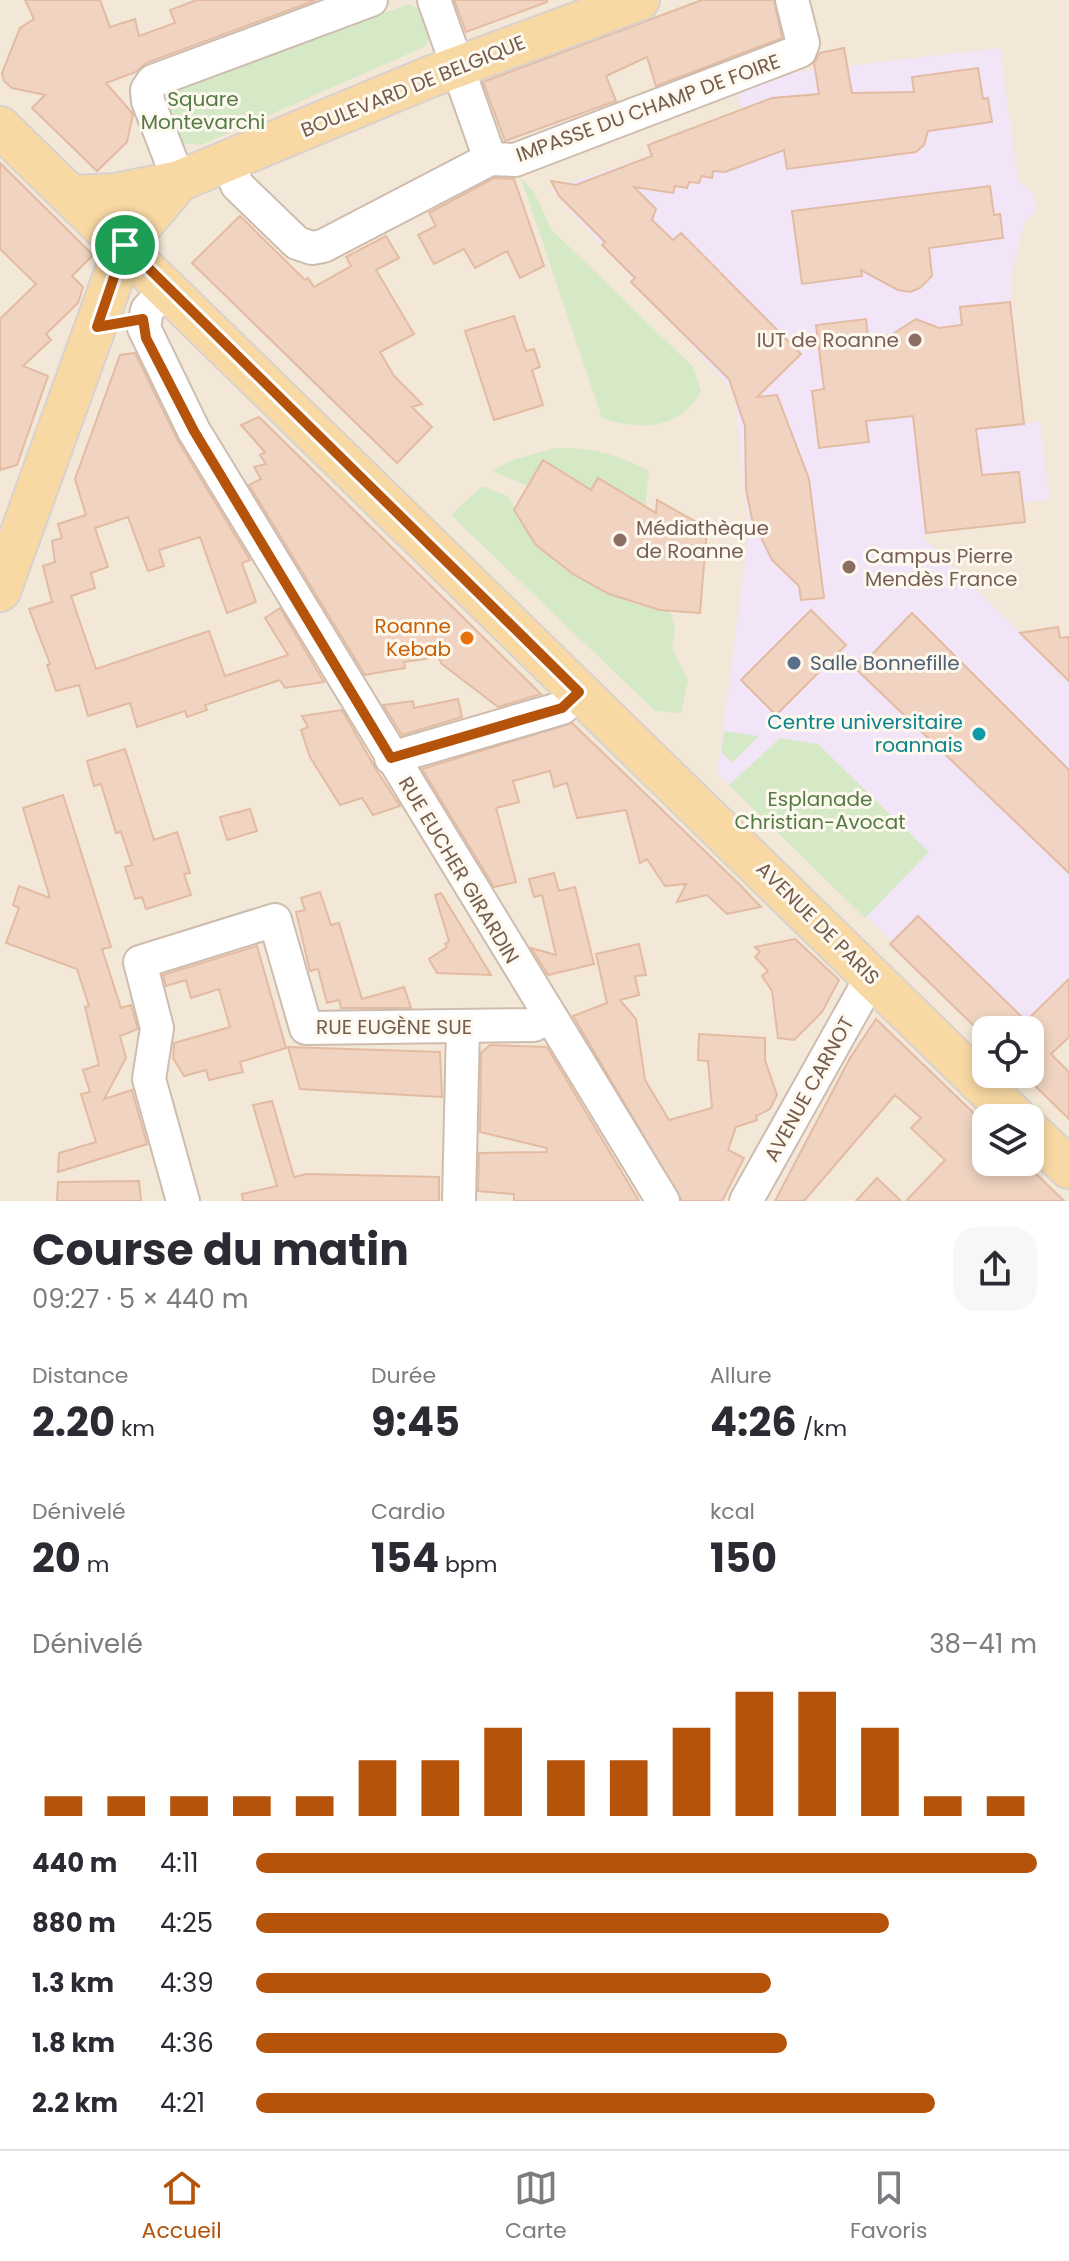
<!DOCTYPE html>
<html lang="fr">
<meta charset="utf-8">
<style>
:root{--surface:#fff;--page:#f7f7f7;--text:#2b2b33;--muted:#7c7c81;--line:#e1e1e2;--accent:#b45309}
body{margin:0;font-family:Poppins,sans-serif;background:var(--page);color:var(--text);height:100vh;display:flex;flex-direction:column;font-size:30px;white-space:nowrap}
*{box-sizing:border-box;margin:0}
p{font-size:26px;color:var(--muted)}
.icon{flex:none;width:44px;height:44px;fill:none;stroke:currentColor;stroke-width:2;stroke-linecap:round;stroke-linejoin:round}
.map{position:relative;height:1201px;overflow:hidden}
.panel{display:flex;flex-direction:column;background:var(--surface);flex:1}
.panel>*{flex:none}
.tools{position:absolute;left:972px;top:1016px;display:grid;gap:16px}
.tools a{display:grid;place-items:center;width:72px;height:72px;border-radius:16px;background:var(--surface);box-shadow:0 4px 12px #0003;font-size:40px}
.pin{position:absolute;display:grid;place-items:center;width:68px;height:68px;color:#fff;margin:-34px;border:4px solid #fff;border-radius:50%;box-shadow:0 2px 8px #0007}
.round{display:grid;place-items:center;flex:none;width:84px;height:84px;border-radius:24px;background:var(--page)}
.headline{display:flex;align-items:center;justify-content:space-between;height:136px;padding:0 32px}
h1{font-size:44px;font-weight:700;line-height:60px}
.metrics{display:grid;grid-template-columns:repeat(3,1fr);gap:12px;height:136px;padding:8px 32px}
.metrics div{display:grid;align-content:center}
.metrics b{font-size:40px;font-weight:700}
.metrics small{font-size:22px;font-weight:400}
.metrics p{font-size:22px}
.chart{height:224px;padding:16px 32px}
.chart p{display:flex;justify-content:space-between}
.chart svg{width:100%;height:144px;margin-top:8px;stroke:var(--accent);stroke-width:6}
ul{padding:0 32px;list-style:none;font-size:26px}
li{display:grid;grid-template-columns:128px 96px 1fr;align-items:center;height:60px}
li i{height:20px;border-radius:10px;background:var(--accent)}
.tabs{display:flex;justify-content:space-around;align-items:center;height:112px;border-top:2px solid var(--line);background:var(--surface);font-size:22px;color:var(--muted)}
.tabs a{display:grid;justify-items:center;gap:4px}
.tabs .selected{color:var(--accent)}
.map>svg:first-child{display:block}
</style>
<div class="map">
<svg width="1069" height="1201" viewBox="0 0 1069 1201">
<rect width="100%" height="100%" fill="#fcf5e9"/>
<path fill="#f3e7d7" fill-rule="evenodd" d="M 0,0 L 1069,0 L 1069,1201 L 0,1201 ZM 986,1030 L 1030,1030 L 1030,1074 L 986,1074 ZM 986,1118 L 1030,1118 L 1030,1162 L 986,1162 Z"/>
<path fill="#f2e5f8" d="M 1000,48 L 1018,181 L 1034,194 L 1036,211 L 1024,224 L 1010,277 L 1017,357 L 1012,358 L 1013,368 L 1018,368 L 1024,423 L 1040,422 L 1050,499 L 1023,503 L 1025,522 L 926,533 L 923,537 L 1069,681 L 1069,1009 L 1030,1030 L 986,1032 L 717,773 L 749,533 L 734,392 L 551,189 L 651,156 L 648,145 L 742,110 L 737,94 L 797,72 Z"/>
<path fill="#d5e9c7" d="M 409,4 L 421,9 L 431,37 L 424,47 L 201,145 L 182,143 L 164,102 L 171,90 Z
M 521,178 L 534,192 L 551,229 L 693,367 L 701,391 C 680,430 640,431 602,418 Z
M 555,448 C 591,447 617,454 649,471 L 645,507 L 587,497 L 542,461 L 528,486 L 492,471 L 513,460 Z
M 482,486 L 508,496 C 537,555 603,604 670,611 L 675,629 L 672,648 L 688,680 L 681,713 L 655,711 L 451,515 Z
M 724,731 L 759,736 L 732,763 L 721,752 Z
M 780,738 L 818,744 L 929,852 L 865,918 L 729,785 Z"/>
<path fill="#f0d4c1" stroke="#e3bba2" stroke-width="2" d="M 25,0 L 100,0 L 110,27 L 135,19 L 139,36 L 175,23 L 170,10 L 197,0 L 316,0 L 146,63 L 136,72 L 106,83 L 133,114 L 127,142 L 97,171 L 32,108 L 45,95 L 12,88 L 4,81 L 2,73 L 20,28 L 34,19 Z
M 454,0 L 547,0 L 547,2 L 466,32 Z
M 702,0 L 774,0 L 782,38 L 656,86 L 647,57 L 606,76 L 616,101 L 505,141 L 483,82 Z
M 844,48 L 852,93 L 914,92 L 912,77 L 978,68 L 983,99 L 988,98 L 992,122 L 928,131 L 924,145 L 916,152 L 787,169 L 784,150 L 725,172 L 713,171 L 712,178 L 702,176 L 699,183 L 689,182 L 687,188 L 675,186 L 673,193 L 634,187 L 656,209 L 652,220 L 673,240 L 681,233 L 801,354 L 757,397 L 777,395 L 809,479 L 824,598 L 801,600 L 799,586 L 772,560 L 752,519 L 746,489 L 745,426 L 729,379 L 631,282 L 635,278 L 602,245 L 605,242 L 559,196 L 551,181 L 576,185 L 652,156 L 648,145 L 772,98 L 819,94 L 814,63 L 820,53 Z
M 0,163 L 93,255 L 72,276 L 83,287 L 78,303 L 46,334 L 51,340 L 23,366 L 48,376 L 17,465 L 0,470 L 0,319 L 36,284 L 0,249 Z
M 494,178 L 514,179 L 544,266 L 520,278 L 507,251 L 475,268 L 464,249 L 434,264 L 418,235 L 436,226 L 429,213 Z
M 990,186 L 994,215 L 1000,214 L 1003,238 L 929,248 L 932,276 L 920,288 L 910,292 L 898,290 L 861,270 L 862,276 L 802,284 L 792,211 Z
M 240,216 L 305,280 L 308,278 L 314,287 L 351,266 L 346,257 L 386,236 L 399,258 L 376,270 L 414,334 L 380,352 L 394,376 L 422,404 L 412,407 L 432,427 L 397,463 L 192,263 Z
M 1010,302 L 1024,424 L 976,429 L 982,475 L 1019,472 L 1025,522 L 926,533 L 913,416 L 866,421 L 869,442 L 819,448 L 812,391 L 824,389 L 816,325 L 866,319 L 868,337 L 891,335 L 916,319 L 939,328 L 962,325 L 960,307 Z
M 514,316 L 526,351 L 534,349 L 540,367 L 532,370 L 543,405 L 494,420 L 465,331 Z
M 135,353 L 178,441 L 250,560 L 242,563 L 256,602 L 227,613 L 200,537 L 159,550 L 164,566 L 148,571 L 128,517 L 95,528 L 108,567 L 91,573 L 95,588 L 71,596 L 96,669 L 209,631 L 225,676 L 288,655 L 265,618 L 280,608 L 324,682 L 285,688 L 280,680 L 205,705 L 207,710 L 187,717 L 185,711 L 137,727 L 130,703 L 88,716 L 79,685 L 56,691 L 47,665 L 50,664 L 29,609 L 52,602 L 43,566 L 55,562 L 52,541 L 62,538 L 58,524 L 86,515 L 75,479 L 120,355 Z
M 259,417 L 484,638 L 541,694 L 498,707 L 442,664 L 438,657 L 404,662 L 405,668 L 365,675 L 249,485 L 261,479 L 254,467 L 266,464 L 260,455 L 265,452 L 241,425 Z
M 543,460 L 591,490 L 598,478 L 656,513 L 657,500 L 707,528 L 700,613 L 660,610 L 609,594 L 573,574 L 536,545 L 514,510 Z
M 811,610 L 846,645 L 776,715 L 741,680 Z
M 912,613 L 1069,770 L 1069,873 L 857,670 Z
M 1058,627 L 1060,638 L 1069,637 L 1069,681 L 1020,633 Z
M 458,699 L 462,717 L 402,735 L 383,705 L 413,701 L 414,708 Z
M 342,710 L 377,771 L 400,806 L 373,815 L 362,798 L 340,805 L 310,757 L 301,730 L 308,727 L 302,716 Z
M 572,723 L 739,884 L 761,907 L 727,914 L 707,895 L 677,902 L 686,884 L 665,886 L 647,859 L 640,863 L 626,810 L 577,818 L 567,783 L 554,787 L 550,771 L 513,781 L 519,802 L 496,808 L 516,882 L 494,887 L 422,769 Z
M 125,749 L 154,840 L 177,832 L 190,873 L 184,874 L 191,895 L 146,909 L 142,897 L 135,899 L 125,867 L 132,865 L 121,832 L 116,833 L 101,784 L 94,786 L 87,761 Z
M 63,795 L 111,947 L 102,949 L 121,1008 L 131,1005 L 138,1029 L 120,1036 L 126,1058 L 104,1099 L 132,1090 L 147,1144 L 58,1172 L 59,1153 L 96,1142 L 81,1094 L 90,1092 L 83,1070 L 99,1065 L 85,1007 L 89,1006 L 77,969 L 6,943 L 19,908 L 13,905 L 19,886 L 50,898 L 23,808 Z
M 250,809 L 257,831 L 227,840 L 220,817 Z
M 554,873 L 559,891 L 575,887 L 594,964 L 548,975 L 531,948 L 556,955 L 542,895 L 534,897 L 529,879 Z
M 320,892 L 331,925 L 339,923 L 362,999 L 404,987 L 411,1008 L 341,1008 L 339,1000 L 327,1003 L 318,969 L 310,971 L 296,912 L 305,910 L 301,898 Z
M 441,893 L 491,975 L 437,973 L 429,959 L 447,947 L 445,944 L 449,941 L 435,895 Z
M 918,916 L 1026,1021 L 1069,979 L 1069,1037 L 1051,1054 L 1069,1072 L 1069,1119 L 1030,1081 L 1030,1030 L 978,1030 L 890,944 Z
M 795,939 L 839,980 L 822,1012 L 794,1040 L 778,1038 L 772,991 L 762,976 L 768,971 L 755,957 L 760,952 L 755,947 Z
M 639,944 L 646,975 L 635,976 L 639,995 L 620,1000 L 636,1019 L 645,1080 L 669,1120 L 712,1108 L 708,1061 L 698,1060 L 699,1034 L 765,1038 L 765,1060 L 777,1095 L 770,1109 L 756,1116 L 757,1120 L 736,1127 L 728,1150 L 744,1158 L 722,1201 L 682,1201 L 573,1016 L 607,1003 L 596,954 Z
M 257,946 L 286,1048 L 240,1062 L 243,1072 L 209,1080 L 206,1070 L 184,1076 L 173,1058 L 174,1043 L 230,1027 L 219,989 L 191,998 L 186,980 L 166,986 L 163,975 Z
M 876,1019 L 986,1125 L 986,1162 L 1024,1162 L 1064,1201 L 906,1201 L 945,1160 L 911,1128 L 921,1118 L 895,1095 L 804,1201 L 775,1201 L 850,1058 Z
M 490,1045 L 547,1047 L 639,1201 L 514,1201 L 514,1194 L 478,1191 L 479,1153 L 546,1152 L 547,1148 L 480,1132 L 481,1053 Z
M 288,1047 L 440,1052 L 442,1097 L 300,1089 Z
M 272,1101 L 294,1177 L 307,1174 L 439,1177 L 439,1201 L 243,1201 L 242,1194 L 277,1186 L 253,1105 Z
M 877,1178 L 901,1201 L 856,1201 Z
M 139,1181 L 141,1201 L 57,1201 L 58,1182 Z"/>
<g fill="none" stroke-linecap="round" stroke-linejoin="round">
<g stroke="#cebdaf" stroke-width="36">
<path id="minor" d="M 490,159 L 515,160 L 800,51 L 803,43 L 792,0
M 228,161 L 237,185 L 297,243 L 312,248 L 323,246 L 490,159 L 434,0
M 179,181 L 148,101 L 147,90 L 153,81 L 371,0
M 167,288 L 147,310 L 144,328 L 194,431 L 663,1201
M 391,758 L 562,708 L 579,692
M 183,1201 L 149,1079 L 157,1028 L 140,962 L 275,920 L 306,1028 L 534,1025 L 548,1015
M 459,1201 L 463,1028
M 746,1201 L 872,976"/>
</g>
<g stroke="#d9d1cd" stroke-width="44">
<path id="major" d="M 0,127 L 1016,1118
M 72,196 L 115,194 L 179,181
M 0,591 L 125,245 L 179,181 L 427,78 L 639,0
M 1030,1131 L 1069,1168"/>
</g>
<use href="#minor" stroke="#fff" stroke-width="32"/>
<use href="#major" stroke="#f8d9a4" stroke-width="40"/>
</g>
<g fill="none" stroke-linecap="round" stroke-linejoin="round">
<g stroke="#fff" stroke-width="16">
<path id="route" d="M 125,245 L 579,692 L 562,708 L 391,758 L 194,431 L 146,338 L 143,319 L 97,327 Z"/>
</g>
<use href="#route" stroke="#b45309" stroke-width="10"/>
</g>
<g fill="#8d6e63" stroke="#fef9ef" stroke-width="3">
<circle cx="915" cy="340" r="8"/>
<circle cx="620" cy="540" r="8"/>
<circle cx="849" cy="567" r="8"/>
</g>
<circle fill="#e8710a" stroke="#fef9ef" stroke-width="3" cx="467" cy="638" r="8"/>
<circle fill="#5c6f8a" stroke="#fef9ef" stroke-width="3" cx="794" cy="663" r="8"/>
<circle fill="#0f9aa8" stroke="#fef9ef" stroke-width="3" cx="979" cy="734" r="8"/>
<g text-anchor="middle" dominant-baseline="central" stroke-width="6" stroke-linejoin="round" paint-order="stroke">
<g font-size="20" fill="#765c4d" stroke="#fef9ef">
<text transform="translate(413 86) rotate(-22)">BOULEVARD DE BELGIQUE</text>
<text transform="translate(648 108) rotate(-20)">IMPASSE DU CHAMP DE FOIRE</text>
<text transform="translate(459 870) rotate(59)">RUE EUCHER GIRARDIN</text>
<text transform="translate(818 923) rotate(45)">AVENUE DE PARIS</text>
<text x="394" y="1027">RUE EUGÈNE SUE</text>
<text transform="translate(809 1089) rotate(-61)">AVENUE CARNOT</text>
</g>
<g font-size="20" fill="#547b45" stroke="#fef9ef">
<text x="203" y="99">Square<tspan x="203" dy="23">Montevarchi</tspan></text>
<text x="820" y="799">Esplanade<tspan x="820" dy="23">Christian-Avocat</tspan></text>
</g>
<g font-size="20" fill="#785e54" stroke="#fef9ef" text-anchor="start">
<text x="899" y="340" text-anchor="end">IUT de Roanne</text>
<text x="636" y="528">Médiathèque<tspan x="636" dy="23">de Roanne</tspan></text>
<text x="865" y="556">Campus Pierre<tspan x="865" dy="23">Mendès France</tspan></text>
</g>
<g font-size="20" fill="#c56008" stroke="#fef9ef" text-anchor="end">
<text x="451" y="626">Roanne<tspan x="451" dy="23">Kebab</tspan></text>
</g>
<g font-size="20" fill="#4e5e75" stroke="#fef9ef" text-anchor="start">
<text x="810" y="663">Salle Bonnefille</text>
</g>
<g font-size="20" fill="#0d838f" stroke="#fef9ef" text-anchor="end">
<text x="963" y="722">Centre universitaire<tspan x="963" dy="23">roannais</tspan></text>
</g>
</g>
</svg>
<div class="tools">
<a><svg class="icon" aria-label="locate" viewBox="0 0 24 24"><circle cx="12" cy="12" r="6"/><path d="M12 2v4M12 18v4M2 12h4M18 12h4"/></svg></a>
<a><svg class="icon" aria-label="layers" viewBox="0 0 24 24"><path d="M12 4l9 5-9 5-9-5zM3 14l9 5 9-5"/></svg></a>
</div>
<div class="pin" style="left:125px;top:245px;background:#1e9e55"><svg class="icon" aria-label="arrive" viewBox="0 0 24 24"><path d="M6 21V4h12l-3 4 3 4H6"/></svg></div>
</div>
<section class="panel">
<div class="headline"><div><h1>Course du matin</h1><p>09:27 · 5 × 440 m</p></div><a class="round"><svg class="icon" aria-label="share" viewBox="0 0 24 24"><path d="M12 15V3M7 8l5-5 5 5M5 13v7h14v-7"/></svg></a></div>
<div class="metrics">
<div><p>Distance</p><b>2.20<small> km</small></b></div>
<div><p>Durée</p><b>9:45</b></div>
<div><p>Allure</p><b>4:26<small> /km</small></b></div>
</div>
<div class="metrics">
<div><p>Dénivelé</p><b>20<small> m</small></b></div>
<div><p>Cardio</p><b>154<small> bpm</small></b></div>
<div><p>kcal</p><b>150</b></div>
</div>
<div class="chart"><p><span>Dénivelé</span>38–41 m</p>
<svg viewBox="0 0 160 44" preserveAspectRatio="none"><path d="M5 44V38M15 44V38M25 44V38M35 44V38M45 44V38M55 44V27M65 44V27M75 44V17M85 44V27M95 44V27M105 44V17M115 44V6M125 44V6M135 44V17M145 44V38M155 44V38"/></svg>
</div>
<ul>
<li><b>440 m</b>4:11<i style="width:100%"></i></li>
<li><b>880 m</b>4:25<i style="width:81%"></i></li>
<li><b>1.3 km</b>4:39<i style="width:66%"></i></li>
<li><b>1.8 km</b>4:36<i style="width:68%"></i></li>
<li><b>2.2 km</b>4:21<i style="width:87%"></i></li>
</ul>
</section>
<nav class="tabs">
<a class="selected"><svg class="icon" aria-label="home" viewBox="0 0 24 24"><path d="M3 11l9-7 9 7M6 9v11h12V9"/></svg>Accueil</a>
<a><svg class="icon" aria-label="map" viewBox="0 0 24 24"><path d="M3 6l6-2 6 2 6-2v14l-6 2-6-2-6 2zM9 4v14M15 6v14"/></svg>Carte</a>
<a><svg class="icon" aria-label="saved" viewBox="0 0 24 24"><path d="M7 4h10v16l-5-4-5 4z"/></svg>Favoris</a>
</nav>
